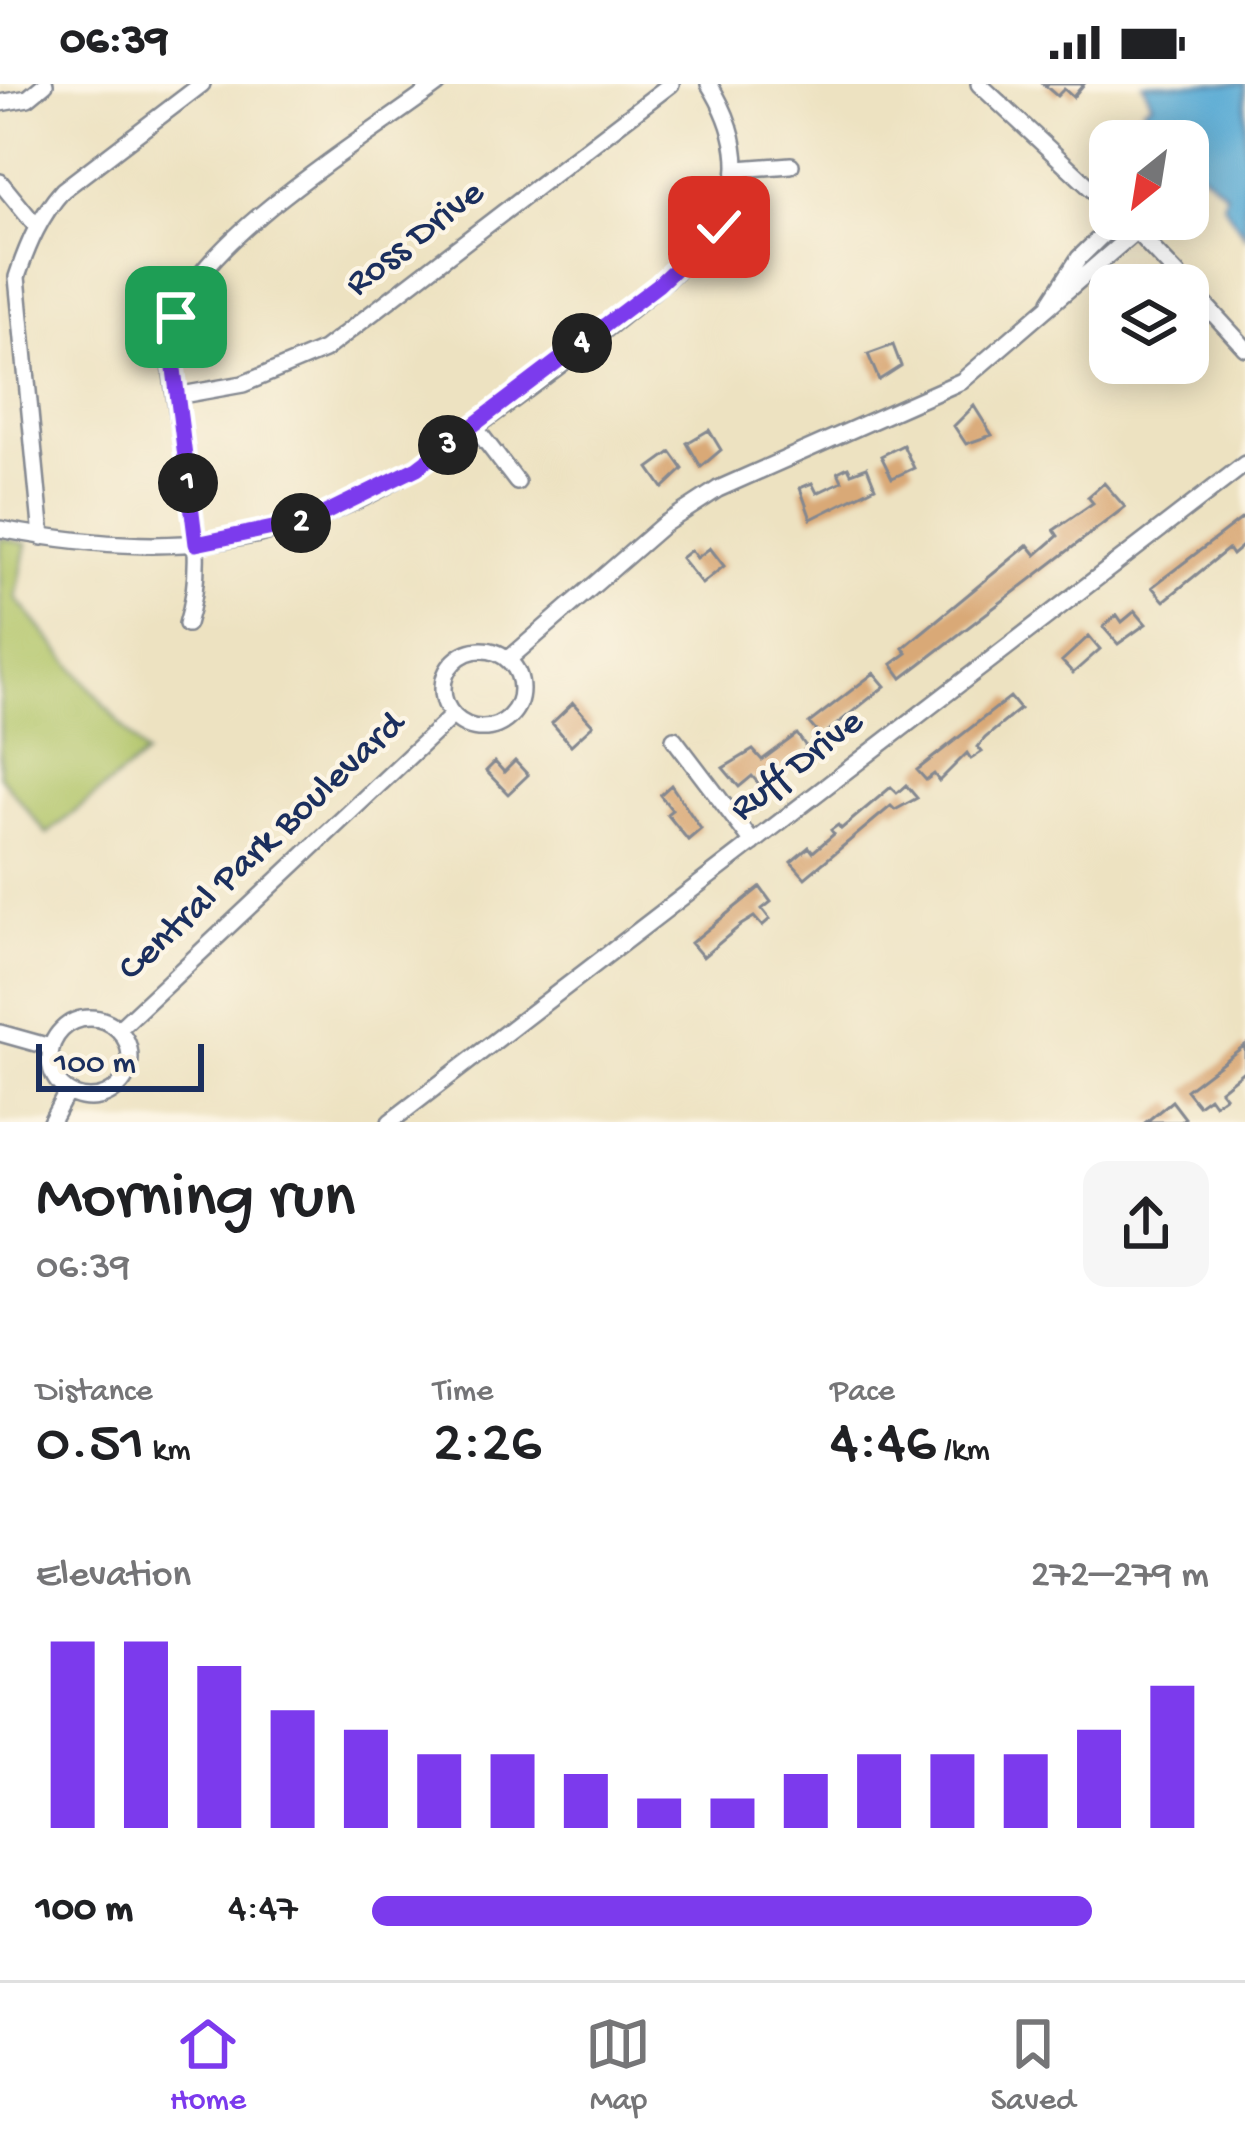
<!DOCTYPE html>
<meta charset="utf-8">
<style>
:root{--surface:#fff;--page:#f6f6f6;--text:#202124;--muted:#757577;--line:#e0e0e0;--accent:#7c3aed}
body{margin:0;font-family:"Gochi Hand",sans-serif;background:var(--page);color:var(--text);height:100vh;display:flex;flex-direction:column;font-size:45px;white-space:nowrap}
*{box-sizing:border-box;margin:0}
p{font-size:39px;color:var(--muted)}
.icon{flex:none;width:66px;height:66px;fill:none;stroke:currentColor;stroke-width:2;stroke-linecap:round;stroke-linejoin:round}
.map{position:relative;height:1038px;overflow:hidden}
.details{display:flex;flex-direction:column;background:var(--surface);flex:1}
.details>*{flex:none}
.needle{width:78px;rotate:210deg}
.buttons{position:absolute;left:1089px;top:36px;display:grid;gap:24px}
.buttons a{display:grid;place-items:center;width:120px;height:120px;border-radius:24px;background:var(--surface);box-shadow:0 6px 30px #0003;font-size:60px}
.scale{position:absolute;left:36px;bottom:30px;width:168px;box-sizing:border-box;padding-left:12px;border:6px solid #1b2f5e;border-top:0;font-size:33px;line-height:42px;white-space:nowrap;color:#1b2f5e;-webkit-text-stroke:9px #fcf5e5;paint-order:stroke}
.pin{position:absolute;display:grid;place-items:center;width:102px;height:102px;color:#fff;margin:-51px;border-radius:24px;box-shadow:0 6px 18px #0006}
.km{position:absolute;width:60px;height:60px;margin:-30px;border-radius:50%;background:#222;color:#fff;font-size:33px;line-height:60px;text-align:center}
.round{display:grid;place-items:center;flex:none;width:126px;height:126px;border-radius:24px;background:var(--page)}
.overview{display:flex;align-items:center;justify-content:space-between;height:204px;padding:0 36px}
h1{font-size:66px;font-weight:600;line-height:90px}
.stats{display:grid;grid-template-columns:repeat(3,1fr);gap:18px;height:204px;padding:12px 36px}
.stats div{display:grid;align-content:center}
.stats b{font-size:60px;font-weight:600}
.stats small{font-size:33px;font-weight:400}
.stats p{font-size:33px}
.chart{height:336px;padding:24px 36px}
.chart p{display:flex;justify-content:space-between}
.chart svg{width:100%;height:216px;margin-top:12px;stroke:var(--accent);stroke-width:6}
ul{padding:0 36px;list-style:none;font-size:39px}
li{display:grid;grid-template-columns:192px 144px 1fr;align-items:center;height:90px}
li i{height:30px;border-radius:15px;background:var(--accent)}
.status{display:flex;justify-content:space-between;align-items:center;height:84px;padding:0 60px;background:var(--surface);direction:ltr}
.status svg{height:33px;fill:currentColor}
.tabs{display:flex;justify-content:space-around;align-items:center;height:168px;border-top:3px solid var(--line);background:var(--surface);font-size:33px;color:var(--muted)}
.tabs a{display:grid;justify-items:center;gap:6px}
.tabs .on{color:var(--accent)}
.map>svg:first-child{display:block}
</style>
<div class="status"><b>06:39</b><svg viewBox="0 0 49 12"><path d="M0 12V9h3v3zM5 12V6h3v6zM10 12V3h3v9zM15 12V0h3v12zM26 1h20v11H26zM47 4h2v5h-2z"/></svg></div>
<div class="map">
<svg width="1245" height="1038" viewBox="0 0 1245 1038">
<rect width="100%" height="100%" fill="#fcf5e5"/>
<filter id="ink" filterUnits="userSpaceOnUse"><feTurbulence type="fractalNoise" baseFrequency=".00833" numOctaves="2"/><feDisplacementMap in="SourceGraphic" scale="24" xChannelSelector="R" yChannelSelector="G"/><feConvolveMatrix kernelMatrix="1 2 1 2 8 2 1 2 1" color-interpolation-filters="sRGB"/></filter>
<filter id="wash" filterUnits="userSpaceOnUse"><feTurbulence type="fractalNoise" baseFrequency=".004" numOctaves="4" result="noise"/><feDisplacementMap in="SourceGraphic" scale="48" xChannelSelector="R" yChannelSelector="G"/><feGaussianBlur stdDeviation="2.7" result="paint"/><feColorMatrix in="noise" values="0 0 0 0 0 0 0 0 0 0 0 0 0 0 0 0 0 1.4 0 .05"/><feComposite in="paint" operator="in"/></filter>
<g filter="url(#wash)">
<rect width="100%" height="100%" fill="#ede2c1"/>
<path fill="#b0c468" stroke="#667a63" stroke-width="3" d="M 0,454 L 27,460 L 16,514 L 146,671 L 47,750 L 0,692 Z"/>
<path fill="#59aad4" stroke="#3a6c99" stroke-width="3" d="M 1143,0 L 1245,0 L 1245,152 L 1223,120 L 1226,109 L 1188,77 L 1188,57 L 1169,57 L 1143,24 L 1152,19 Z"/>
<g id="blocks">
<path fill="#d9a977" d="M 1043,0 L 1084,0 L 1073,13 L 1064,5 L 1057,12 Z
M 893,261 L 901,282 L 879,296 L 868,270 Z
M 974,322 L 992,351 L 966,360 L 954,342 Z
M 709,346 L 721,366 L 701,383 L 687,359 Z
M 903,361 L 914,384 L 892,394 L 881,372 Z
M 671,368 L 683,385 L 663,404 L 649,384 Z
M 848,383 L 851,389 L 867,383 L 875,403 L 811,435 L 800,404 L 812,399 L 817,409 L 842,397 L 838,388 Z
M 1104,399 L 1125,423 L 902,594 L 892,580 L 907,569 L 903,564 L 1028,461 L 1036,471 L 1058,452 L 1054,446 L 1093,419 L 1088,413 Z
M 1245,432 L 1245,460 L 1232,471 L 1228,465 L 1164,517 L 1152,503 Z
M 710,464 L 724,482 L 702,500 L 681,474 L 691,466 L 697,474 Z
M 1135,527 L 1146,540 L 1118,560 L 1103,543 L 1117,531 L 1122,538 Z
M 1089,552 L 1100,565 L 1073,589 L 1062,577 Z
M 874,589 L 885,602 L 821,653 L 809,639 Z
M 1010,613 L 1020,625 L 985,654 L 978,663 L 982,668 L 971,675 L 967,669 L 939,697 L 934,690 L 926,696 L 917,686 Z
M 573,619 L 593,641 L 571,661 L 552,639 Z
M 797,650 L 807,664 L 759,700 L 752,692 L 739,703 L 723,684 L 753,666 L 762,676 Z
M 515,677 L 528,691 L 508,710 L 486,687 L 495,678 L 504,688 Z
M 671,701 L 701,745 L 688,756 L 667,730 L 672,726 L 660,711 Z
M 906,701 L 917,714 L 895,726 L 891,722 L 805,794 L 791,778 L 809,763 L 813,768 L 834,750 L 831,746 L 838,741 L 841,745 L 891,703 L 897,709 Z
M 760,803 L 771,818 L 762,825 L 770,835 L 762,842 L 754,833 L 741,841 L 703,873 L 691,859 Z
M 1245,961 L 1245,986 L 1220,1006 L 1225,1012 L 1214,1020 L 1209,1013 L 1198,1021 L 1186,1006 Z
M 1172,1017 L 1185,1034 L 1180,1038 L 1146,1038 Z"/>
</g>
</g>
<g filter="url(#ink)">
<use href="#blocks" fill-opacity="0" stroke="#848890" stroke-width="3"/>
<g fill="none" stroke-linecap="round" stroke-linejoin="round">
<g stroke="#848890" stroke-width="20">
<path id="minor" d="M 979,0 L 1110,122
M 0,19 L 28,14 L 45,0
M 738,85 L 791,81
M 0,98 L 36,142
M 1130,141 L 1187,201
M 1188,202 L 1245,264
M 1051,217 L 1079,174 L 1119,135
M 176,312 L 243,300 L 324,266 L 671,0
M 474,342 L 517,398
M 0,445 C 93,462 187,470 279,445 C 320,434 360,417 396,396 C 454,363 696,186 722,137 C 747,89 736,43 709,0
M 42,453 L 17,193 C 28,160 40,132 63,106 L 202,0
M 187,540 C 206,481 191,418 183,358 C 177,319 163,268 177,230 C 204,153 369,52 438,0
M443 605a39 39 0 1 1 78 0a39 39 0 1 1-78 0Z
M 510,574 L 663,441 L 718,405 L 962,297 L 1136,147
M 674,655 L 753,759
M50 974a40 40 0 1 1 80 0a40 40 0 1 1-80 0Z
M 121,943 L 451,633
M 0,949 L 50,963
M 51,1038 L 67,1008
M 390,1038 L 1245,380"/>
</g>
<use href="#minor" stroke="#fff" stroke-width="15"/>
</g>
</g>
<g fill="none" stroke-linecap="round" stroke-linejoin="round" filter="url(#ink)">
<g stroke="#fff" stroke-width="24">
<path id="route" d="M 176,233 L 172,269 L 196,460 L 311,436 L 417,384 L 658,201 L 719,143"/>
</g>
<use href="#route" stroke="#7c3aed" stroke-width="15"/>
</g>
<g text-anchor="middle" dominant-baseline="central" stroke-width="9" stroke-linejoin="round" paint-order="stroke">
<g font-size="39" fill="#1b2f5e" stroke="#fcf5e5">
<text transform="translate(416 156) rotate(-38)">Ross Drive</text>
<text transform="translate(798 683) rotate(-38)">Ruff Drive</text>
<text transform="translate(263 764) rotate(-43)">Central Park Boulevard</text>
</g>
</g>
</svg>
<div class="buttons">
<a><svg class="needle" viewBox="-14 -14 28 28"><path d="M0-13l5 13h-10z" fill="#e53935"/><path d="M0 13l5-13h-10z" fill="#757577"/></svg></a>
<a><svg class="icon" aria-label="layers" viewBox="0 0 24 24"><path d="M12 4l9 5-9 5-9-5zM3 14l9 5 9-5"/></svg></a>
</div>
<div class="scale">100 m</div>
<div class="pin" style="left:176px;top:233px;background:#1e9e55"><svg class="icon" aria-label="arrive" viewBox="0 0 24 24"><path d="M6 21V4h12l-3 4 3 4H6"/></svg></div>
<div class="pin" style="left:719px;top:143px;background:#d93025"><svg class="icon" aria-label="check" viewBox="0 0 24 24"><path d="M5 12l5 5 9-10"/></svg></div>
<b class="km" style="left:188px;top:399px">1</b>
<b class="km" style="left:301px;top:439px">2</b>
<b class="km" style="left:448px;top:361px">3</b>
<b class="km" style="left:582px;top:259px">4</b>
</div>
<section class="details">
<div class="overview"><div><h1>Morning run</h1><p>06:39</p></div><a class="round"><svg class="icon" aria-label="share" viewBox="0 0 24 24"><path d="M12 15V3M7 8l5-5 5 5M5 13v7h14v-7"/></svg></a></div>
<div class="stats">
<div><p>Distance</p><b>0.51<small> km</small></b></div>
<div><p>Time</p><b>2:26</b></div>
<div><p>Pace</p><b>4:46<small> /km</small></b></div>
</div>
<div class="chart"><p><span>Elevation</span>272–279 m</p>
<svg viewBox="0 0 160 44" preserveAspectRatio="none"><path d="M5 44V6M15 44V6M25 44V11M35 44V20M45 44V24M55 44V29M65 44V29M75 44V33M85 44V38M95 44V38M105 44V33M115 44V29M125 44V29M135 44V29M145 44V24M155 44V15"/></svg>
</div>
<ul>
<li><b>100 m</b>4:47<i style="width:86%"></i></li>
</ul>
</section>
<nav class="tabs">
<a class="on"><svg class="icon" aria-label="home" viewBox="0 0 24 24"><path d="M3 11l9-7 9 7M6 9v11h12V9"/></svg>Home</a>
<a><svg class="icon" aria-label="map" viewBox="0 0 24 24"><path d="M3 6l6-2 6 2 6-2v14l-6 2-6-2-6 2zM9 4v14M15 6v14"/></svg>Map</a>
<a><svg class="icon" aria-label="saved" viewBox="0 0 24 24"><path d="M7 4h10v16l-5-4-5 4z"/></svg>Saved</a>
</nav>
